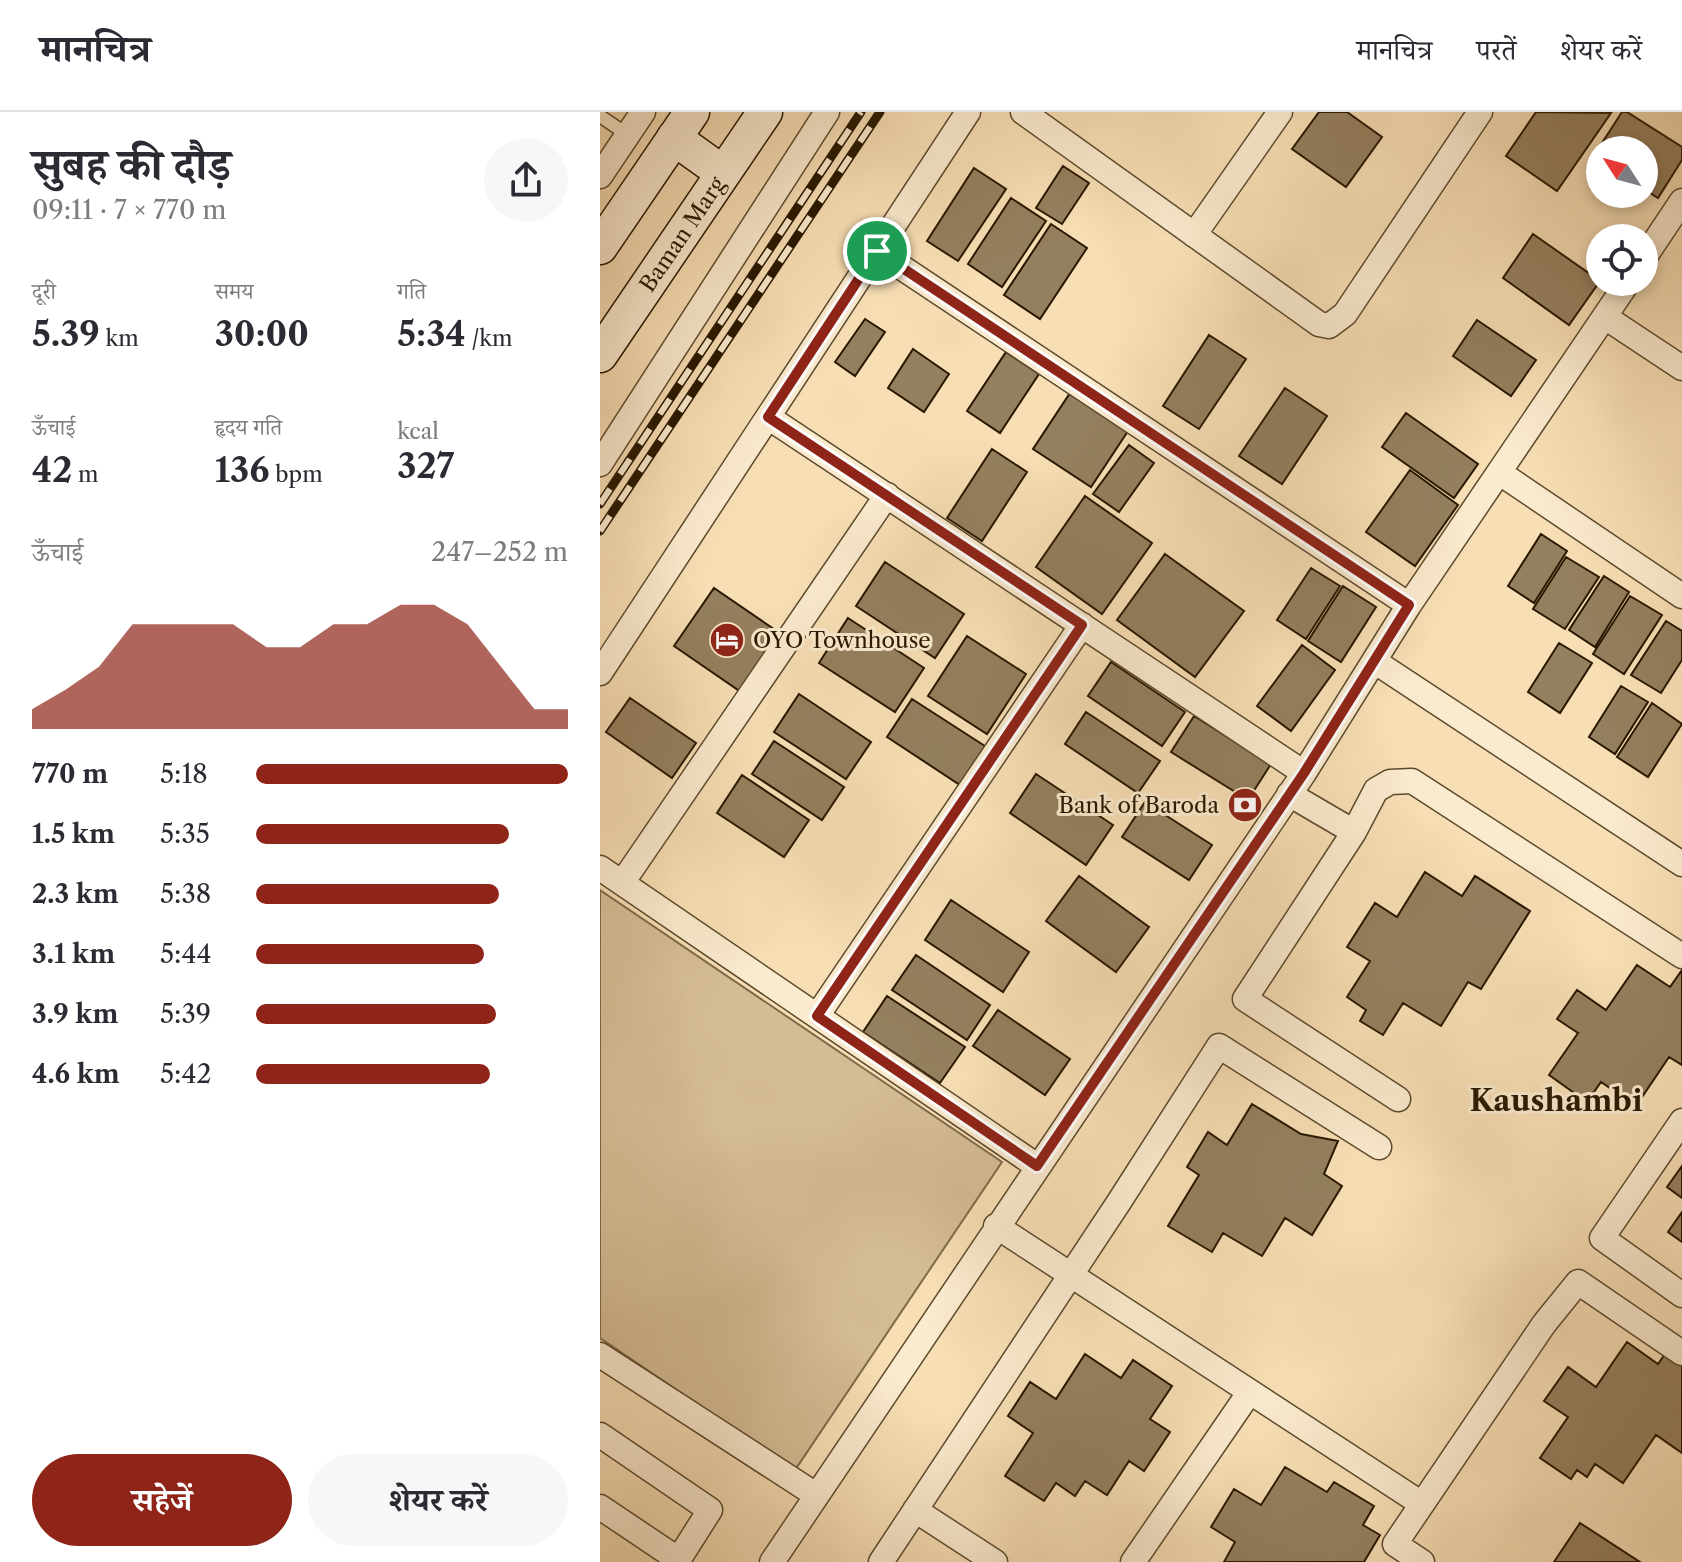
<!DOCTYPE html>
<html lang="hi">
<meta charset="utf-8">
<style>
:root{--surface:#fff;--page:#f7f7f7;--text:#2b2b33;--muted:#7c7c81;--line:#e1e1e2;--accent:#8f2418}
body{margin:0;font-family:"Libre Caslon Text","Noto Serif Devanagari",serif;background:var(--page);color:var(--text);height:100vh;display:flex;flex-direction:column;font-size:30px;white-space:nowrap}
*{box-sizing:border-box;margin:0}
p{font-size:26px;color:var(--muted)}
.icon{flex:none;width:44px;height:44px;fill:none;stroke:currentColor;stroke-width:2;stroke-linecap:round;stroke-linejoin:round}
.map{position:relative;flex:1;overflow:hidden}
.drawer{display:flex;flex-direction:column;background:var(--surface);width:600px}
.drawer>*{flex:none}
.needle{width:52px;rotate:306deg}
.controls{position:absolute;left:986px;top:24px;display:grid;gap:16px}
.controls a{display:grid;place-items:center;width:72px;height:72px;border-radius:50%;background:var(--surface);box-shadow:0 4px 12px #0003;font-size:40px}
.pin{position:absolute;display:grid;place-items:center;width:68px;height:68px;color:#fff;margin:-34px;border:4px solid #fff;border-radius:50%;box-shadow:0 2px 8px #0007}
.round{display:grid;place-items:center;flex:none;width:84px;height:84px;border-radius:42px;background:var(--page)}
.headline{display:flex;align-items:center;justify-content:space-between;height:136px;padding:0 32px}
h1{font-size:44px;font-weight:700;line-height:60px}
.metrics{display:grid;grid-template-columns:repeat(3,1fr);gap:12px;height:136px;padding:8px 32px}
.metrics div{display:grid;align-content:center}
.metrics b{font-size:34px;font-weight:700}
.metrics small{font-size:22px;font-weight:400}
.metrics p{font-size:22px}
.chart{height:224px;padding:16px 32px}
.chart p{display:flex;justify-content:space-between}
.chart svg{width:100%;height:144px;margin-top:8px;fill:var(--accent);opacity:.7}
.button{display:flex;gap:16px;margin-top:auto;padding:16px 32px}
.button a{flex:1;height:92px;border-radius:48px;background:var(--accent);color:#fff;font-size:32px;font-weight:700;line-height:92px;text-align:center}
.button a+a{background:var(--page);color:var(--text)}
ul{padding:0 32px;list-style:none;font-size:26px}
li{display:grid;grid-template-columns:128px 96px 1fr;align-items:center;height:60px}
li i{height:20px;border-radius:10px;background:var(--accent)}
header{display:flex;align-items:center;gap:48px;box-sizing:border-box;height:112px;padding:0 40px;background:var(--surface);border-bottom:2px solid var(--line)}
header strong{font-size:38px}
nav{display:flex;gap:44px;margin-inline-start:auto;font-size:28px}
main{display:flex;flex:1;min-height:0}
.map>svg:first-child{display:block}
</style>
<header>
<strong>मानचित्र</strong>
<nav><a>मानचित्र</a><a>परतें</a><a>शेयर करें</a></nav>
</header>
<main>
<section class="drawer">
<div class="headline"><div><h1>सुबह की दौड़</h1><p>09:11 · 7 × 770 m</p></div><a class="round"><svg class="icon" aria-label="share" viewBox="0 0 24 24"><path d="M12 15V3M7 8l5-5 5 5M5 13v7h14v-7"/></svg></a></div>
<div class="metrics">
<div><p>दूरी</p><b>5.39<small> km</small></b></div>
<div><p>समय</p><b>30:00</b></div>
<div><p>गति</p><b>5:34<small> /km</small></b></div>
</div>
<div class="metrics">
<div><p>ऊँचाई</p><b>42<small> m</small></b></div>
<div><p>हृदय गति</p><b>136<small> bpm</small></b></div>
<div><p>kcal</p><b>327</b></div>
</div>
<div class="chart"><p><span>ऊँचाई</span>247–252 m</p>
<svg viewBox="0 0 160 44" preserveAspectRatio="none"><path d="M0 44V38L10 32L20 25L30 12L40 12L50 12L60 12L70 19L80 19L90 12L100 12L110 6L120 6L130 12L140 25L150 38L160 38V44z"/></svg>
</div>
<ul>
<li><b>770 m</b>5:18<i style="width:100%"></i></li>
<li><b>1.5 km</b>5:35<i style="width:81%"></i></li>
<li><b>2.3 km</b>5:38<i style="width:78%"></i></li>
<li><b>3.1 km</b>5:44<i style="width:73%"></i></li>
<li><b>3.9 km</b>5:39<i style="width:77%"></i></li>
<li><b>4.6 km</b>5:42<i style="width:75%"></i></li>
</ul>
<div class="button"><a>सहेजें</a><a>शेयर करें</a></div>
</section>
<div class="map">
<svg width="1082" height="1450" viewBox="0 0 1082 1450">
<rect width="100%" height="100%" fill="#f7deb4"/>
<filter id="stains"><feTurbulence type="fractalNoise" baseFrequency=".0025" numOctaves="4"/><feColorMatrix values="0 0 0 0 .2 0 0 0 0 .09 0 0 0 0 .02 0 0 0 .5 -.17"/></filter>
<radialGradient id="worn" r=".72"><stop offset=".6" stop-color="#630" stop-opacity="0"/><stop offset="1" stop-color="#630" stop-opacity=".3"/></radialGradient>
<path fill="#d4bc95" stroke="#7e6a4a" stroke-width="2" d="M 0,778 L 402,1050 L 195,1358 L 0,1226 Z"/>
<path fill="#947f5e" stroke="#291800" stroke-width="2" d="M 719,0 L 747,0 L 782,25 L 746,75 L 692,37 Z
M 936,0 L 1011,1 L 957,79 L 906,44 Z
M 1022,0 L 1027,0 L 1082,35 L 1082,48 L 1058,86 L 1044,77 L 1044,38 L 1000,38 L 1000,49 L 993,45 Z
M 463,54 L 489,71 L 462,112 L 436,96 Z
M 374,56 L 406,77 L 358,149 L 327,129 Z
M 411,86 L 446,109 L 402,175 L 368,152 Z
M 451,112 L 487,136 L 440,207 L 404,183 Z
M 933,122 L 1000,169 L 969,213 L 903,166 Z
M 265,207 L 285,220 L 255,264 L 235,250 Z
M 877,208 L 936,248 L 911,284 L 853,244 Z
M 609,223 L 646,247 L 599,317 L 563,294 Z
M 313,237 L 349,262 L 324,300 L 288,276 Z
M 406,240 L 439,262 L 400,321 L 367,299 Z
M 685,276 L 727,304 L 682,372 L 639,344 Z
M 472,278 L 530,316 L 491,375 L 433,337 Z
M 806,301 L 878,352 L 854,386 L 782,335 Z
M 529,333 L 554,351 L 519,400 L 493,382 Z
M 392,337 L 427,360 L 382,429 L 347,406 Z
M 810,358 L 858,393 L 815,454 L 766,420 Z
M 485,384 L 552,431 L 502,502 L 436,455 Z
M 941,422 L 967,439 L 934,491 L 908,474 Z
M 565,442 L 644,499 L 595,565 L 517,508 Z
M 966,445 L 999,465 L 965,517 L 933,497 Z
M 285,450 L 364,502 L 335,546 L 256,494 Z
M 711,456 L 740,474 L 706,527 L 677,508 Z
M 1004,464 L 1029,480 L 995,535 L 969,518 Z
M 743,474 L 776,495 L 741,550 L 708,529 Z
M 114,476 L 181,522 L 141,580 L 74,534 Z
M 1030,484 L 1062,503 L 1024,562 L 993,542 Z
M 248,506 L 324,556 L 295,600 L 219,551 Z
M 1066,509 L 1082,519 L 1082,548 L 1061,581 L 1031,563 Z
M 367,524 L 426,562 L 387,622 L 328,584 Z
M 959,531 L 992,551 L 960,601 L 928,580 Z
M 702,533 L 735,558 L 691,619 L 657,594 Z
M 511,550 L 585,600 L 562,634 L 488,584 Z
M 1021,574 L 1048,590 L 1015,642 L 989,625 Z
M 199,582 L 271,630 L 246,667 L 174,620 Z
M 30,586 L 96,631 L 72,666 L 6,620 Z
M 312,587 L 388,636 L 363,675 L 287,625 Z
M 1052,591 L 1082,612 L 1048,665 L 1017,645 Z
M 486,600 L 560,649 L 538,681 L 465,632 Z
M 594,604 L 671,652 L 648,688 L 571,640 Z
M 174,629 L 244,675 L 222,708 L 152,662 Z
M 436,662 L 513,713 L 486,753 L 410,701 Z
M 142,663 L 209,708 L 184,745 L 117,701 Z
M 545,690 L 612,733 L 589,768 L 522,725 Z
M 825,760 L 862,784 L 875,764 L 930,799 L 881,877 L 868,870 L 841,914 L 803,891 L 783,923 L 760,909 L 766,898 L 747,885 L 770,849 L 747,835 L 775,791 L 797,805 Z
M 479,764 L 549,815 L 516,860 L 446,809 Z
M 351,788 L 429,840 L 403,880 L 325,828 Z
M 316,843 L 390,893 L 367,928 L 292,878 Z
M 1037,853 L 1070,875 L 1082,858 L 1082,953 L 1069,945 L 1036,994 L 1001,970 L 987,990 L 949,963 L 978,921 L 957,907 L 977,878 L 1006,898 Z
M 287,884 L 365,935 L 340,971 L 263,920 Z
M 398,898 L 470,947 L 445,983 L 373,934 Z
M 652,992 L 701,1022 L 738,1029 L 724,1062 L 742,1074 L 712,1123 L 685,1106 L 662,1144 L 623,1121 L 612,1140 L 568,1114 L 599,1063 L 587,1055 L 608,1020 L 627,1033 Z
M 1082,1054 L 1082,1086 L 1067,1075 Z
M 1082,1100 L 1082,1130 L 1068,1120 Z
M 1027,1230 L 1058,1252 L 1070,1235 L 1082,1244 L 1082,1341 L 1056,1323 L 1023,1371 L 995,1352 L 987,1365 L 977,1358 L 971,1367 L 940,1346 L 968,1305 L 944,1289 L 968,1255 L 996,1275 Z
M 485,1242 L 521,1266 L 533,1248 L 572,1274 L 550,1307 L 570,1320 L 544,1359 L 529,1349 L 507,1383 L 485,1369 L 475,1384 L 456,1371 L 444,1389 L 405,1364 L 433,1321 L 408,1304 L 430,1270 L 456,1287 Z
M 685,1355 L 727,1380 L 734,1370 L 774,1394 L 763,1413 L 780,1423 L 764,1450 L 624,1450 L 635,1430 L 611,1415 L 634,1377 L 661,1393 Z
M 980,1411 L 1040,1450 L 954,1450 Z"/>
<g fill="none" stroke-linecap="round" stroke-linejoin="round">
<g stroke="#5c4a2d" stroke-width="15">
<path id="lane" d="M 0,4 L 28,23"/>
</g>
<g stroke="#5c4a2d" stroke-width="27">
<path id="street" d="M 423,0 L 719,212 L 729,214 L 745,202 L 880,0
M 0,64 L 43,0
M 594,123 L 680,0
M 277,139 L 809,493
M 1044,146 L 1082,89
M 1005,205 L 1082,256
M 168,305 L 704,661
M 0,352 L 227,0
M 900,361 L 1082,484
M 774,549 L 1082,752
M 0,561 L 368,0
M 689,682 L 754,720
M 0,756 L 437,1054
M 22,771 L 287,383
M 217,904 L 482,513
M 798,987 L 645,887 L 754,720 L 776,678 L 790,670 L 812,669 L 1082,844
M 1082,1009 L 1002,1126 L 1082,1183
M 396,1114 L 822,1392
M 0,1243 L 216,1383
M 0,1323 L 110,1398 L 77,1450
M 0,1395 L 79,1448
M 315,1398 L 395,1450
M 172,1450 L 704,661 L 809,493 L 1028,170
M 281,1450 L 519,1090 L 619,934 L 779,1035
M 533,1450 L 649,1281
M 822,1450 L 795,1432 L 944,1212 L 978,1170 L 1082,1241"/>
</g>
<g stroke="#291800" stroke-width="37">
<g id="secondary">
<path d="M 74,26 L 123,61"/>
<path d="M 0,135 L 92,0"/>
<path id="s1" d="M 0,243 L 165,0"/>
</g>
</g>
<use href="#lane" stroke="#faeace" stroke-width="12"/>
<use href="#street" stroke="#faeace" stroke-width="24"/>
<use href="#secondary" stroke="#faeace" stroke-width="34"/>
<g stroke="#291800" stroke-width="9">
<path id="rail" d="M 0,392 L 261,0
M 0,419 L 280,0"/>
</g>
<use href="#rail" stroke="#faeace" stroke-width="6" stroke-dasharray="18" stroke-linecap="butt"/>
</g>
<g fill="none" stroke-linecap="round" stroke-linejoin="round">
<g stroke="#fff" stroke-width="16">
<path id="route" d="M 277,139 L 809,493 L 704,661 L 437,1054 L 217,904 L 482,513 L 168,305 Z"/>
</g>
<use href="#route" stroke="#8f2418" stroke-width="10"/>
</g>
<defs>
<g id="hotel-disc" transform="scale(1.8)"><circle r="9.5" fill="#8f2418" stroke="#faeace"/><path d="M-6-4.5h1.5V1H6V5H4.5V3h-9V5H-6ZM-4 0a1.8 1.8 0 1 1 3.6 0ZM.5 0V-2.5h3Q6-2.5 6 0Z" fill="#fff"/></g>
<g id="bank-disc" transform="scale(1.8)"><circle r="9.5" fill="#8f2418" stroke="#faeace"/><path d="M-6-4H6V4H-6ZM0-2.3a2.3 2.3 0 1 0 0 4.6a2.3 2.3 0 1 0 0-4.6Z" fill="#fff"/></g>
</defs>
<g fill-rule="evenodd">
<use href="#hotel-disc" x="127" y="528"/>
<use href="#bank-disc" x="645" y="693"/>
</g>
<g text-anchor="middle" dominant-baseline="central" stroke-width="6" stroke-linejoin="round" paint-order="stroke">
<g font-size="22" fill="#291800" stroke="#faeace">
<text stroke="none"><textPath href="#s1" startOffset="146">Baman Marg</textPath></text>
</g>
<g font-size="22" fill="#291800" stroke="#faeace" text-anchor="start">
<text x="153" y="528">OYO Townhouse</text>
<text x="619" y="693" text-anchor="end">Bank of Baroda</text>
</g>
<g font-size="30" font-weight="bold" fill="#291800" stroke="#faeace">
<text x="956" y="988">Kaushambi</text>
</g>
</g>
<rect width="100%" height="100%" filter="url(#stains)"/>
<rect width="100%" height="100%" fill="url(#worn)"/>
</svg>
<div class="controls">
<a><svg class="needle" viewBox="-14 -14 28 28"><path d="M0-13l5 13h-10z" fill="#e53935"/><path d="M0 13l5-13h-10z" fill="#7c7c81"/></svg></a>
<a><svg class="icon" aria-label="locate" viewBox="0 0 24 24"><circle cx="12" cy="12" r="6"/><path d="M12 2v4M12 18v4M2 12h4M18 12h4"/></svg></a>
</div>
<div class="pin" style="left:277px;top:139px;background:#1e9e55"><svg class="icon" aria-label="arrive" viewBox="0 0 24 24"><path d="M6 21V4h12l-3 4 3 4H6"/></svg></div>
</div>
</main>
